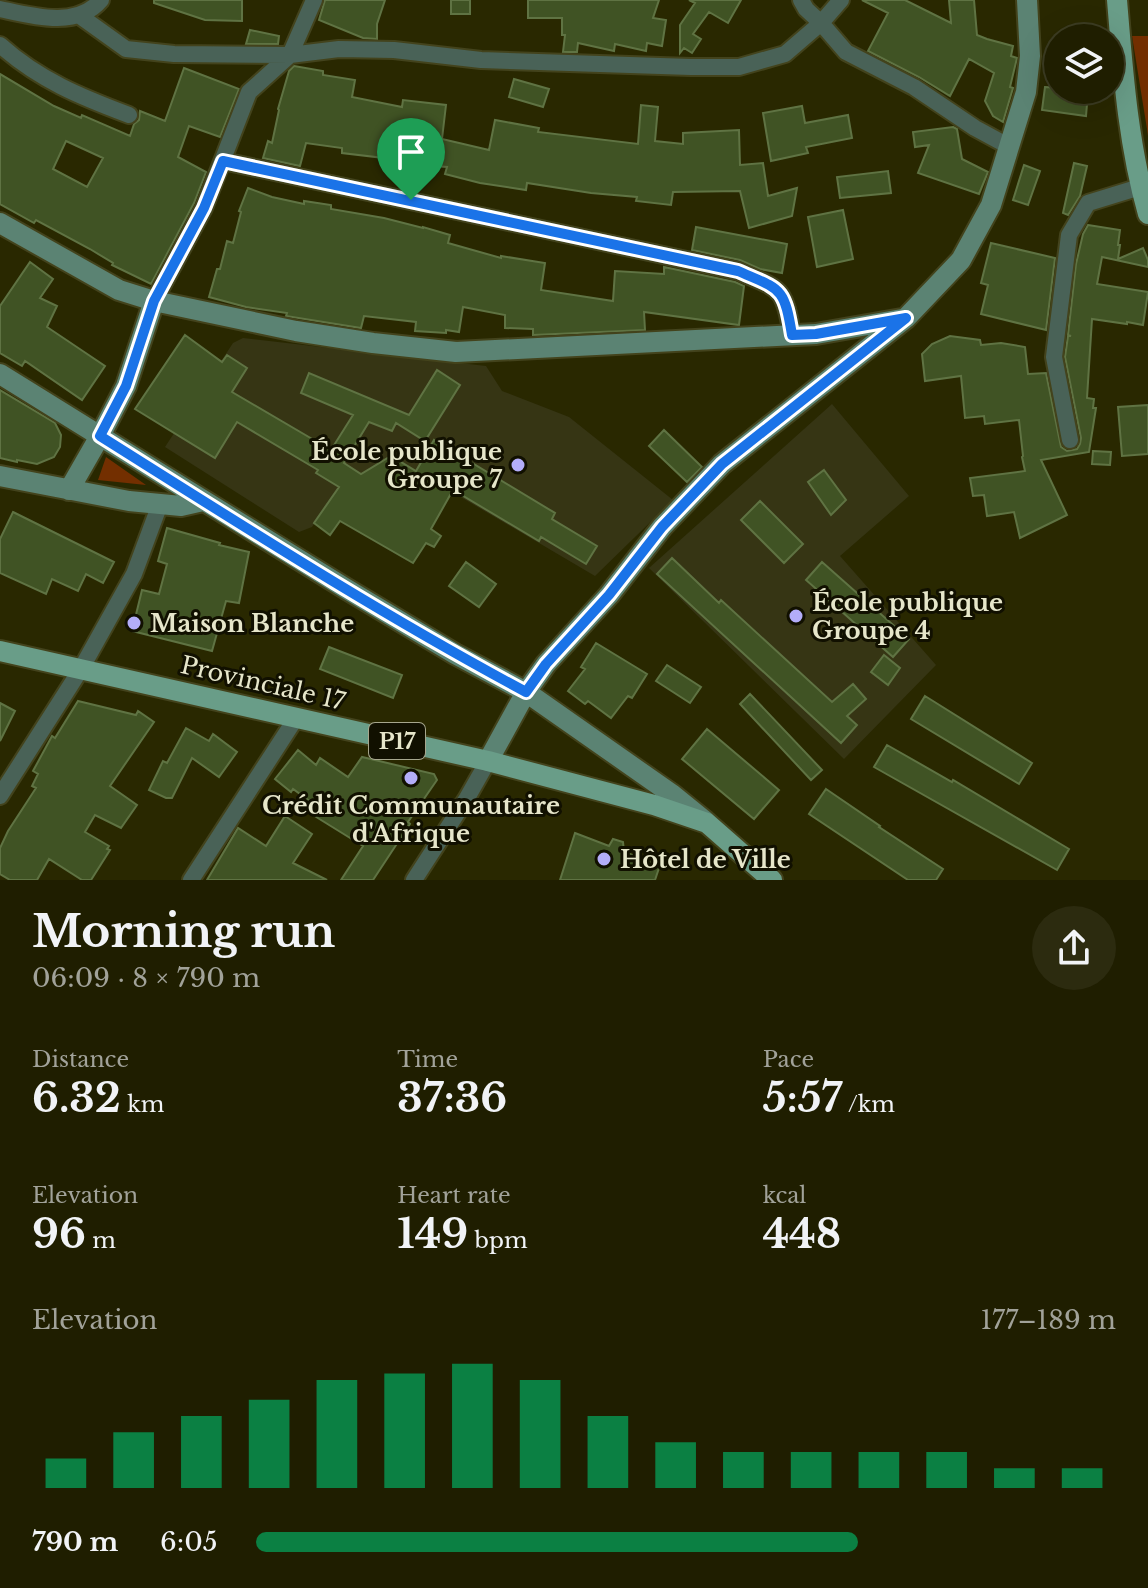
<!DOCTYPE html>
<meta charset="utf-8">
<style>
:root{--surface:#1f1e00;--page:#2c2b0f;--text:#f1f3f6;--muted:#a1a299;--line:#3c3c22;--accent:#0b8043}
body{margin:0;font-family:"Libre Baskerville",serif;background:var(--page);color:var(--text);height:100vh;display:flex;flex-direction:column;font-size:30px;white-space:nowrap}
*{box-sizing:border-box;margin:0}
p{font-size:26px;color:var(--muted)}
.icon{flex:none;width:44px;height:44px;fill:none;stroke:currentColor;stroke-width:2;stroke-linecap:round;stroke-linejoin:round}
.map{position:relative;height:880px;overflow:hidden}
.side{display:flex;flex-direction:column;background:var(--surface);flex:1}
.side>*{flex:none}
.fabs{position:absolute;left:1044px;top:24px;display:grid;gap:16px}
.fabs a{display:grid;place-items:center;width:80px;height:80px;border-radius:50%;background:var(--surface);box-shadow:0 8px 32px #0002,0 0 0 2px var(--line);font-size:40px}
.pin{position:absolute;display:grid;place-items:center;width:68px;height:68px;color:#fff;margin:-82px -34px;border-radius:50% 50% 50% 0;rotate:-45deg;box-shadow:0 0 8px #0007}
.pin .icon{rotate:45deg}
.round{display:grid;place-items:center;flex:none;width:84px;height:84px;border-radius:42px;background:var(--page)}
.head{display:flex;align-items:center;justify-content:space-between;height:136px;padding:0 32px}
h1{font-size:44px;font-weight:700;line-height:60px}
.metrics{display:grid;grid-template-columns:repeat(3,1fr);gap:12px;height:136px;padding:8px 32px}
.metrics div{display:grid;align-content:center}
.metrics b{font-size:40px;font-weight:700}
.metrics small{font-size:22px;font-weight:400}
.metrics p{font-size:22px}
.chart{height:224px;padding:16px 32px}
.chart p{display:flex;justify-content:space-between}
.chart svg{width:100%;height:144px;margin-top:8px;stroke:var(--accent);stroke-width:6}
ul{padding:0 32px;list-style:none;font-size:26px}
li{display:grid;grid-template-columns:128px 96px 1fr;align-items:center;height:60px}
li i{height:20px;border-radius:10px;background:var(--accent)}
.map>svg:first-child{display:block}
</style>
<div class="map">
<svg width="1148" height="880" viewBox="0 0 1148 880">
<rect width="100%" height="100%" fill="#292800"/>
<path fill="#363514" d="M 243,338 L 486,366 L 502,391 L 569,417 L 673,500 L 595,576 L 391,456 L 357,476 L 349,474 L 312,527 L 299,532 L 165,447 L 233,343 Z
M 832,404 L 909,496 L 840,556 L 936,665 L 844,759 L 649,568 Z"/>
<path fill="#732f00" d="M 1132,36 L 1148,36 L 1148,136 L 1147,129 Z
M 106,457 L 146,485 L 98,480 Z"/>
<path fill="#405324" stroke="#5f7343" stroke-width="2" fill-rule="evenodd" d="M 154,0 L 242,0 L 242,21 L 205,20 L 154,3 Z
M 325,0 L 385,0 L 377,24 L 377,39 L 363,38 L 319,20 Z
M 451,0 L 470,0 L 470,14 L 451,14 Z
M 528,0 L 659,0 L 653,18 L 666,20 L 662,46 L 647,43 L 646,51 L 615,44 L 614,51 L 578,43 L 577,52 L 563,52 L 565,35 L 562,35 L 562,18 L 528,18 Z
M 689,0 L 741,0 L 728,23 L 709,12 L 693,34 L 701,39 L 692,53 L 684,48 L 680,53 L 680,25 L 695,3 Z
M 862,0 L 905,0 L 951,23 L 949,0 L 974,0 L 977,35 L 987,39 L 1013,46 L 1011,56 L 1017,58 L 1010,87 L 1013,88 L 1003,122 L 993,116 L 985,101 L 994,73 L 969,59 L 950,96 L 919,77 L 868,51 L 888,13 Z
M 250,30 L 279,36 L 278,44 L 246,44 Z
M 294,66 L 323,71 L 323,75 L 355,80 L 352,97 L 402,107 L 403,100 L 446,105 L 442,139 L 489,150 L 495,120 L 539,128 L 538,132 L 638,144 L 641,105 L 658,107 L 655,141 L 683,144 L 683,133 L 739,130 L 740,165 L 763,163 L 768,196 L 797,188 L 792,216 L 749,228 L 740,191 L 673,192 L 671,205 L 636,201 L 637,197 L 591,193 L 527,183 L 526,190 L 480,183 L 445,174 L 447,167 L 392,163 L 392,159 L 342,153 L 342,148 L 306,143 L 300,166 L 263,158 L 268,141 L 272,143 L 279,110 L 278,109 L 289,71 Z
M 184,68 L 239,89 L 220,137 L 189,126 L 178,157 L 206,172 L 194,203 L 151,284 L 112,265 L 113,263 L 90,249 L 36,220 L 34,223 L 0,204 L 0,74 L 54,106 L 81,118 L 82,115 L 130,136 L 134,124 L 139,120 L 140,111 L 165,121 ZM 66,141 L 103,158 L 87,187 L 53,169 Z
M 514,79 L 549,89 L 543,107 L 509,97 Z
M 1045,87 L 1058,88 L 1058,90 L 1088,92 L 1086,116 L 1042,110 Z
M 802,106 L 805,123 L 848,115 L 852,138 L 806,147 L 808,153 L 771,161 L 763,113 Z
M 953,127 L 957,129 L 962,159 L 988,172 L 979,194 L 918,173 L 929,145 L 915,147 L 913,132 Z
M 1074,163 L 1087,166 L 1080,196 L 1068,215 L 1063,213 Z
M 1024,165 L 1040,171 L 1028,205 L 1013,200 Z
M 888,171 L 891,193 L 840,198 L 837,177 Z
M 248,188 L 272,197 L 304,204 L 304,201 L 331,205 L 331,209 L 384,218 L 423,228 L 423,227 L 450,235 L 448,243 L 501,258 L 501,256 L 545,263 L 541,290 L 613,301 L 615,271 L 664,274 L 664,267 L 735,282 L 744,286 L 739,325 L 644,312 L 645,330 L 533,335 L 533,329 L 505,328 L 505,315 L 463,307 L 459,332 L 446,330 L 446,333 L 415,331 L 416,322 L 364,316 L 361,328 L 286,316 L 287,313 L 246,307 L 209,297 L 217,269 L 220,269 L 227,241 L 233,243 L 241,212 L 239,211 Z
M 843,210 L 853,259 L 817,267 L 808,217 Z
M 1088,225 L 1120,230 L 1118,245 L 1120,245 L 1118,259 L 1143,248 L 1148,260 L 1148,267 L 1102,257 L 1097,284 L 1148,292 L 1143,325 L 1127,322 L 1127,324 L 1092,319 L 1087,398 L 1094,399 L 1093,408 L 1096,408 L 1089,452 L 1041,460 L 1067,515 L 1020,538 L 1014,512 L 987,516 L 984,495 L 973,496 L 970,478 L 1025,471 L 1022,457 L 1023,456 L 1019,420 L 985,424 L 984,416 L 965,418 L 961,376 L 925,381 L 922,354 L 932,344 L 950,336 L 980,340 L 981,345 L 1001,343 L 1025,347 L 1028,374 L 1046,373 L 1061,447 L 1067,451 L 1077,449 L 1080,444 L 1081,438 L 1065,357 L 1068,336 L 1071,336 L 1068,335 L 1076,264 L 1083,234 Z
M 696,227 L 787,244 L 782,273 L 760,269 L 740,260 L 692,250 Z
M 991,243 L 1055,258 L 1046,330 L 981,314 L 988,285 L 981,283 Z
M 30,262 L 53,279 L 40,298 L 57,306 L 47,327 L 105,366 L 82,400 L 25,361 L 22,366 L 0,353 L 0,306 Z
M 185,335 L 222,362 L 227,355 L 247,368 L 232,392 L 331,450 L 353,415 L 301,393 L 309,373 L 409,415 L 437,370 L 460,385 L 425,441 L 396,423 L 392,431 L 369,422 L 344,463 L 361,474 L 391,456 L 416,471 L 434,440 L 555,513 L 552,519 L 597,546 L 586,564 L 541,537 L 539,541 L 453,490 L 431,529 L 441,536 L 434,547 L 426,543 L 413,563 L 340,521 L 330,535 L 314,523 L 339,487 L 316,473 L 318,470 L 237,422 L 215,458 L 135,409 Z
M 0,390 L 55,423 L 61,435 L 60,447 L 54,457 L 37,464 L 17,460 L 17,462 L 0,458 Z
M 1148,405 L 1148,454 L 1122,456 L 1118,407 Z
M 664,430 L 702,467 L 687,482 L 649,446 Z
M 1093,451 L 1111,452 L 1110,465 L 1092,464 Z
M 824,470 L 846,500 L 831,515 L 808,482 Z
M 760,501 L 803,544 L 784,563 L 741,520 Z
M 13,512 L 114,562 L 103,583 L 86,574 L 78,591 L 52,579 L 46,594 L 0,573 L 0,539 Z
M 167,528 L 220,543 L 219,545 L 249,552 L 239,603 L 226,601 L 212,651 L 132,631 L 142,590 L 159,594 L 167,564 L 158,561 Z
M 672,558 L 719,603 L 721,600 L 832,702 L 853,684 L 866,699 L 847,716 L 857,725 L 841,743 L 657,574 Z
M 466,562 L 496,584 L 479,607 L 449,586 Z
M 822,562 L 909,639 L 893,657 L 806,580 Z
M 596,643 L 647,674 L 632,698 L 628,696 L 611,718 L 588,701 L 585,704 L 568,691 L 585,669 L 581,667 Z
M 329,647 L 402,675 L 393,698 L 320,669 Z
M 884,655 L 900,668 L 888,685 L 871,672 Z
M 667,665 L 701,687 L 690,703 L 656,681 Z
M 750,694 L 822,770 L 811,780 L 740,704 Z
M 925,696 L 1032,763 L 1019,784 L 911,719 Z
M 78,701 L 136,715 L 138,711 L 154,722 L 110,786 L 137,805 L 121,828 L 95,815 L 85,832 L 109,846 L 107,849 L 110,850 L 91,880 L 82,880 L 49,859 L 37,880 L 10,880 L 0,874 L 0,848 L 8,831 L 36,788 L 32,786 L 38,774 L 33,771 L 52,736 L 55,738 Z
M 0,703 L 15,711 L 0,741 Z
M 186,728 L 209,741 L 213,734 L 237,752 L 219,777 L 192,758 L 172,798 L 166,798 L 149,790 L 163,761 L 167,763 Z
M 707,729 L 779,790 L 754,819 L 682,759 Z
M 887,745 L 952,782 L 953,780 L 1069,849 L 1057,870 L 874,767 Z
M 298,750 L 316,765 L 320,758 L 348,777 L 362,757 L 434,774 L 437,780 L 408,822 L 410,824 L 373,880 L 341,880 L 363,846 L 313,815 L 318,807 L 293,789 L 291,792 L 275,779 Z
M 826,789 L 880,826 L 879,827 L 943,869 L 936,880 L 908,880 L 809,814 Z
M 285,816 L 312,834 L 293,863 L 327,880 L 207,880 L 238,828 L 266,846 Z
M 575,833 L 609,846 L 613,839 L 623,842 L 624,852 L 660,865 L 655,880 L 560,880 Z"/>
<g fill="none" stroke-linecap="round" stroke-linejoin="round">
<g stroke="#43431c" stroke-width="20">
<path id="street" d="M 801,0 L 806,9 L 821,23 L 846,52 L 914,87 L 975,128 L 1010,147
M 0,9 C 32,16 77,29 101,0
M 80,16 L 126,49 L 174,54 L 290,55 L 339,49 L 394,50 L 481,60 L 691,67 L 739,67 L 785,54 L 821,23 L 841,0
M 0,45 C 39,80 81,97 129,115
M 223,161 L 738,271 C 781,290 784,286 792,335
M 154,301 L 204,208 L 249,92 L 290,55 L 314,0
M 1070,440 L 1054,357 L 1069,235 L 1088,203 L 1140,187
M 0,796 L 81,669 L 134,574 L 160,504
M 191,880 L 296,718
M 414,880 L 467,798 L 488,761"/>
</g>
<g stroke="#43431c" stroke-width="24">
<path id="secondary" d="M 0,223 L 119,290 L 154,301 L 296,331 L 373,343 L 456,352 L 816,334 L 902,319
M 0,374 L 345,588 L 455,654 L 526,692 L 673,795 L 705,821
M 0,476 L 129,501 L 181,506 L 203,501
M 69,490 L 100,436 L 126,386 L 154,301
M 488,761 L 526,692 L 546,664 L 609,595 L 662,527 L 722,464 L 906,318 L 961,260 L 991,205 L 1026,92 L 1030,56 L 1027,0"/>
</g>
<g stroke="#43431c" stroke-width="24">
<path id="primary" d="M 1117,0 C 1123,72 1128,144 1148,214
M 0,651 L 488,761 L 654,805 L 707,823 L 772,880"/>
</g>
<use href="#street" stroke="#496257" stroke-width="16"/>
<use href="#secondary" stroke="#5b8373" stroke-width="20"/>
<use href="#primary" stroke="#699d88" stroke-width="20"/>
</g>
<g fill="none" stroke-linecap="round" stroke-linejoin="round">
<g stroke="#fff" stroke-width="16">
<path id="route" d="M 223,161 L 738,271 C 781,290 784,286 792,335 L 816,334 L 906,318 L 722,464 L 662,527 L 609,595 L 546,664 L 526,692 C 380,614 240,524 100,436 L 126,386 L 154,301 L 204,208 Z"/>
</g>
<use href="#route" stroke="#1a73e8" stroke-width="10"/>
</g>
<g fill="#b3adf9" stroke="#111000" stroke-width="3">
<circle cx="518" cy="465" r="8"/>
<circle cx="796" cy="616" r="8"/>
<circle cx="134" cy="623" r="8"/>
<circle cx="411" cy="778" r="8"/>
<circle cx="604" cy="859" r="8"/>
</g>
<g text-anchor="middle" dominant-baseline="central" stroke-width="6" stroke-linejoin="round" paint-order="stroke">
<rect fill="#111000" stroke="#a6a68d" stroke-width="2" x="369" y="723" width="56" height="36" rx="6"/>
<g font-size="22" font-weight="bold" fill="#e6e6ca">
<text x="397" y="741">P17</text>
</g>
<g font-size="24" font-weight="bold" fill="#e6e6ca" stroke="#111000" text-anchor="start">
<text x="502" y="451" text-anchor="end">École publique<tspan x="502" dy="28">Groupe 7</tspan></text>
<text x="812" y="602">École publique<tspan x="812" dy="28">Groupe 4</tspan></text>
<text x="150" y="623">Maison Blanche</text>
<text x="411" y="805" text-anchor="middle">Crédit Communautaire<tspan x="411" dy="28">d'Afrique</tspan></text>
<text x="620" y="859">Hôtel de Ville</text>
</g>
<g font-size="24" fill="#e6e6ca" stroke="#111000">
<text transform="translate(263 683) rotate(13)">Provinciale 17</text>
</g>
</g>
</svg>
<div class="fabs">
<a><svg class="icon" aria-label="layers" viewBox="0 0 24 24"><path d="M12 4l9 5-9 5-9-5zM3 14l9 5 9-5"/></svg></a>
</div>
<div class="pin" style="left:411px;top:200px;background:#1e9e55"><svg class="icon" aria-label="arrive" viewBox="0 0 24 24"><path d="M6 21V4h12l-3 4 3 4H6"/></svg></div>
</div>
<section class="side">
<div class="head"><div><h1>Morning run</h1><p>06:09 · 8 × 790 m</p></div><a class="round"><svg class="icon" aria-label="share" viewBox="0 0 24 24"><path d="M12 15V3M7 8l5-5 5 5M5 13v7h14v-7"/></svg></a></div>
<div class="metrics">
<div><p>Distance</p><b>6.32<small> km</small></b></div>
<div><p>Time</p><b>37:36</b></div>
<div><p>Pace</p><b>5:57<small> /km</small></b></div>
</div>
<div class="metrics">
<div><p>Elevation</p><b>96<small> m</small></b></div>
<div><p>Heart rate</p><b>149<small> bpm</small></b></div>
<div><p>kcal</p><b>448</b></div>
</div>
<div class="chart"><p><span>Elevation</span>177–189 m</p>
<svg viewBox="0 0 160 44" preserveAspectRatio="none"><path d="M5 44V35M15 44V27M25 44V22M35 44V17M45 44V11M55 44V9M65 44V6M75 44V11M85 44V22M95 44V30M105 44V33M115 44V33M125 44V33M135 44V33M145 44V38M155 44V38"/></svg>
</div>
<ul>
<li><b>790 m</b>6:05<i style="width:70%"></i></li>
</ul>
</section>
